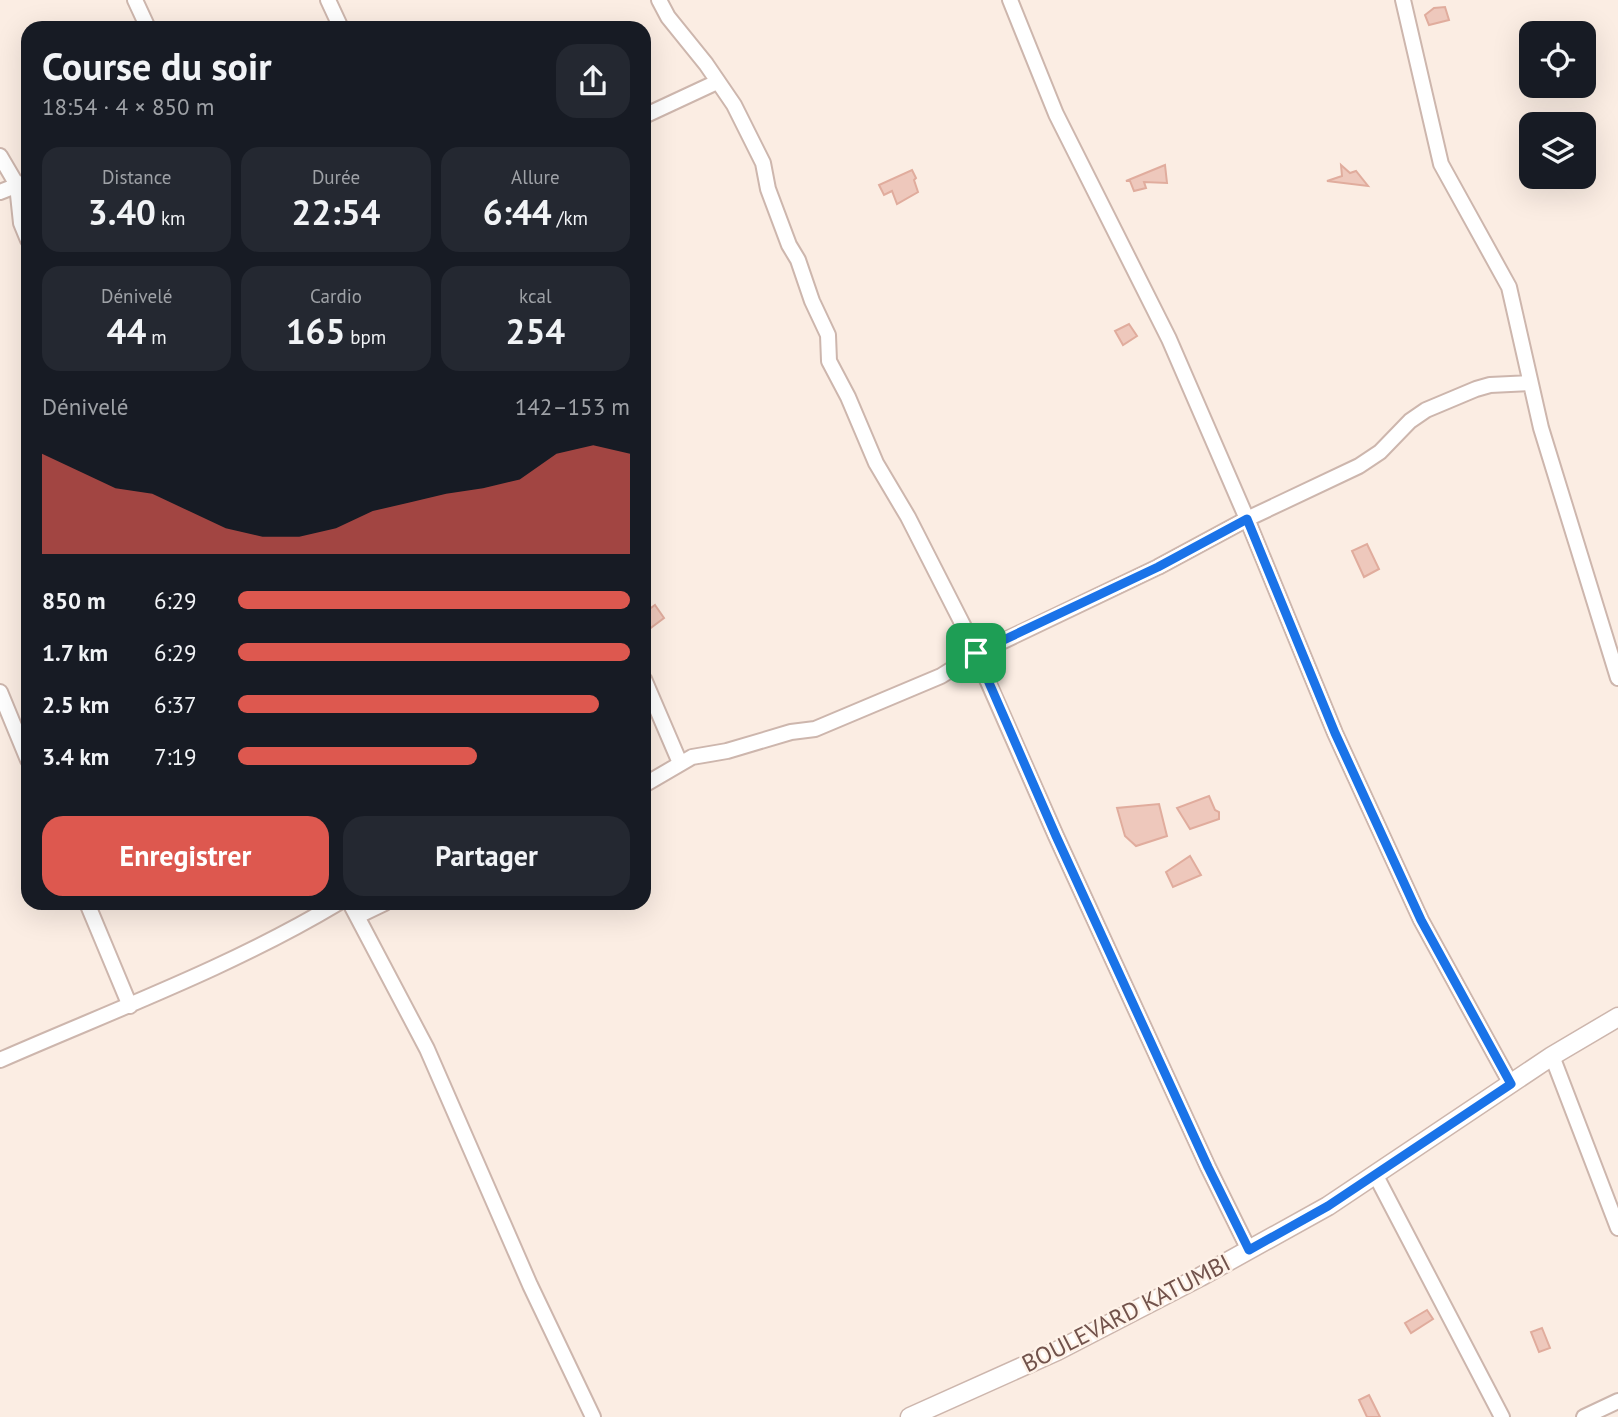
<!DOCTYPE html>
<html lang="fr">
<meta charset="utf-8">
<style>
:root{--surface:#171b24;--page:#242831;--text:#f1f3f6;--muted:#9ea1a6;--accent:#dd584f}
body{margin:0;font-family:"PT Sans",sans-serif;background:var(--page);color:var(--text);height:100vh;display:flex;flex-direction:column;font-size:26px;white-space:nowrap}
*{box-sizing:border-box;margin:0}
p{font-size:23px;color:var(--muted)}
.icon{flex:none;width:38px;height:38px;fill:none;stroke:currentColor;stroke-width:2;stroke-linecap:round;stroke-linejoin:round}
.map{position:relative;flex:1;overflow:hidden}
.drawer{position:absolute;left:21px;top:21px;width:630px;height:889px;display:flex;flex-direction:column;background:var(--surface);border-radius:21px;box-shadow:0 7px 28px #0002}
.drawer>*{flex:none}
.tools{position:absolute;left:1519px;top:21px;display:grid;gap:14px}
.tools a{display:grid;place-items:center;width:77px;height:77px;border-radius:14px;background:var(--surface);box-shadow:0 7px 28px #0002;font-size:35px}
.pin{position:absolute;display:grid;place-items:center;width:60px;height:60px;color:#fff;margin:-30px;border-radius:14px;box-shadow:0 4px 10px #0006}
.round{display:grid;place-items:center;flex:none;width:74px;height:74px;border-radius:21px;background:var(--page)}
.summary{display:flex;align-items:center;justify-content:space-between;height:119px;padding:0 21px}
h1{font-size:38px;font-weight:600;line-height:52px}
.metrics{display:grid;grid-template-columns:repeat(3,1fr);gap:10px;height:119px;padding:7px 21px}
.metrics div{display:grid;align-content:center;border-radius:18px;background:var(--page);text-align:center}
.metrics b{font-size:35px;font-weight:600}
.metrics small{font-size:19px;font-weight:400}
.metrics p{font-size:19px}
.chart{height:196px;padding:14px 21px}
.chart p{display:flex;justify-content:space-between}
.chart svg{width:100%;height:126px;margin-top:7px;fill:var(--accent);opacity:.7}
.button{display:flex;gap:14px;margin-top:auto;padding:14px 21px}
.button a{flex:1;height:80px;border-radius:21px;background:var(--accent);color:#fff;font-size:28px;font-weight:600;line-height:80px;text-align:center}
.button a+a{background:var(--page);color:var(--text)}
ul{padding:0 21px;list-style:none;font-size:23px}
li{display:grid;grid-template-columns:112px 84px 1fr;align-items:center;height:52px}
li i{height:18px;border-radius:9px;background:var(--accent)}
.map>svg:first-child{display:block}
</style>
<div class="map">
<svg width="1618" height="1417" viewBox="0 0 1618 1417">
<rect width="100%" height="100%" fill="#fbede3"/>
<path fill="#eec8bc" stroke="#e0ac9d" stroke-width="2" d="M 1445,7 L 1449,20 L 1429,25 L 1425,15 L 1434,8 Z
M 1165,165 L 1167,183 L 1144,182 L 1146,188 L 1134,191 L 1130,181 L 1126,181 Z
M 1341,165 L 1350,173 L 1356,171 L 1368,186 L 1327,181 L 1342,176 Z
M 912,170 L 916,178 L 914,180 L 918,192 L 897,204 L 892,191 L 884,195 L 879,185 Z
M 1129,324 L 1137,336 L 1123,345 L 1115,331 Z
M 1367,544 L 1379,569 L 1364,577 L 1352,551 Z
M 655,605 L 664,618 L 644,633 L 644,613 Z
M 1209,796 L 1215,810 L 1219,812 L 1219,819 L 1190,829 L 1177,808 Z
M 1159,804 L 1167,836 L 1136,846 L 1125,836 L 1117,808 Z
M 1190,856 L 1201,875 L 1173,887 L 1166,872 Z
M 1427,1310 L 1433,1319 L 1411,1333 L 1405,1323 Z
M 1542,1328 L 1550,1348 L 1539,1352 L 1531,1332 Z
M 1369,1395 L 1380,1417 L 1367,1417 L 1359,1400 Z"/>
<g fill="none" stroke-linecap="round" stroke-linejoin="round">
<g stroke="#cdb6ad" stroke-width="18">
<path id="minor" d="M 135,0 L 148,28
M 328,0 L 341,28
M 659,0 L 668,17 L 706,64 L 734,105 L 763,163 L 768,189 L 789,245 L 798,260 L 812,301 L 828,335 L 829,361 L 848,397 L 876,463 L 908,517 L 963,625 L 1056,836 L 1208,1167 L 1249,1250
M 1010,0 L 1056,114 L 1169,339 L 1247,519 L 1335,733 L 1421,920 L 1511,1084
M 1403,0 L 1441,164 L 1509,287 L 1541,428 L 1618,678
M 644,116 L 717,82
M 0,156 L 17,185 L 21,223 L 28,240
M 0,192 L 28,181
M 644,679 L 680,763
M 0,692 L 28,760
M 644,785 L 692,757 L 727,751 L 791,732 L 815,729 L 941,676 L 976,654 L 1158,567 L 1247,519 L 1359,466 L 1380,452 L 1410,421 L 1426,410 L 1476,389 L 1490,385 L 1529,383
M 87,903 L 130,1006
M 350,903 L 427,1049 L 530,1285 L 593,1417
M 358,916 L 385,903
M 1552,1056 L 1618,1228
M 0,1060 C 114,1010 231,967 338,903
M 1375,1174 L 1502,1417
M 1584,1417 L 1618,1401"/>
</g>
<g stroke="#cdb6ad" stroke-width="21">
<path id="tertiary" d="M 910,1417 L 1057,1351 L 1200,1277 L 1328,1206 L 1552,1056 L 1618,1017"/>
</g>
<use href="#minor" stroke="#fff" stroke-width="14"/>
<use href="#tertiary" stroke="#fff" stroke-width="18"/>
</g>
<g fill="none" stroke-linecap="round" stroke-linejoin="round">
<g stroke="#fff" stroke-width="14">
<path id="route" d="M 1247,519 L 1335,733 L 1421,920 L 1511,1084 L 1328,1206 L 1249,1250 L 1208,1167 L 1056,836 L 976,653 L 1158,567 Z"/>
</g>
<use href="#route" stroke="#1a73e8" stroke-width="9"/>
</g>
<g text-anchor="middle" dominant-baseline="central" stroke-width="5" stroke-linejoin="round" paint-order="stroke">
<g font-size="24" fill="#71524b" stroke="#fef2e8">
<text transform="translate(1126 1313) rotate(-27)">BOULEVARD KATUMBI</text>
</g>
</g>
</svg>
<div class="tools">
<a><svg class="icon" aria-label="locate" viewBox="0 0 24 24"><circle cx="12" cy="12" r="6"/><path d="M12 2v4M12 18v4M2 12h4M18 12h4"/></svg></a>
<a><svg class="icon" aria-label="layers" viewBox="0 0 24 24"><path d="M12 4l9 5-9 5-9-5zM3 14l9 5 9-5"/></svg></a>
</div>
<div class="pin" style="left:976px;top:653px;background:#1e9e55"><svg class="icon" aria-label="arrive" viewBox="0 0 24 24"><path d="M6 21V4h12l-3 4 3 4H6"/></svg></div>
<section class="drawer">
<div class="summary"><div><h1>Course du soir</h1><p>18:54 · 4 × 850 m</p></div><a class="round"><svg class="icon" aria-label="share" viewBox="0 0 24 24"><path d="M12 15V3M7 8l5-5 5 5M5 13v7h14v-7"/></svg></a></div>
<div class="metrics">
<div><p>Distance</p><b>3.40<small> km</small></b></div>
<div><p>Durée</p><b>22:54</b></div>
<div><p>Allure</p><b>6:44<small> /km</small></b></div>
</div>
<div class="metrics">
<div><p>Dénivelé</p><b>44<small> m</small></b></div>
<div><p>Cardio</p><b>165<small> bpm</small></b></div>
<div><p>kcal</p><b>254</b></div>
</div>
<div class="chart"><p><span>Dénivelé</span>142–153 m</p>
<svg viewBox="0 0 160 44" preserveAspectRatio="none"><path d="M0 44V9L10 15L20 21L30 23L40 29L50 35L60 38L70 38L80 35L90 29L100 26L110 23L120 21L130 18L140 9L150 6L160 9V44z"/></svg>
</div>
<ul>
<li><b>850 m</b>6:29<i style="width:100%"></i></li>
<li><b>1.7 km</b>6:29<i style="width:100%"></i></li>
<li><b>2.5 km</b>6:37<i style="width:92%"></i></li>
<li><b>3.4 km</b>7:19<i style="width:61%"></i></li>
</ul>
<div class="button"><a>Enregistrer</a><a>Partager</a></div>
</section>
</div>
